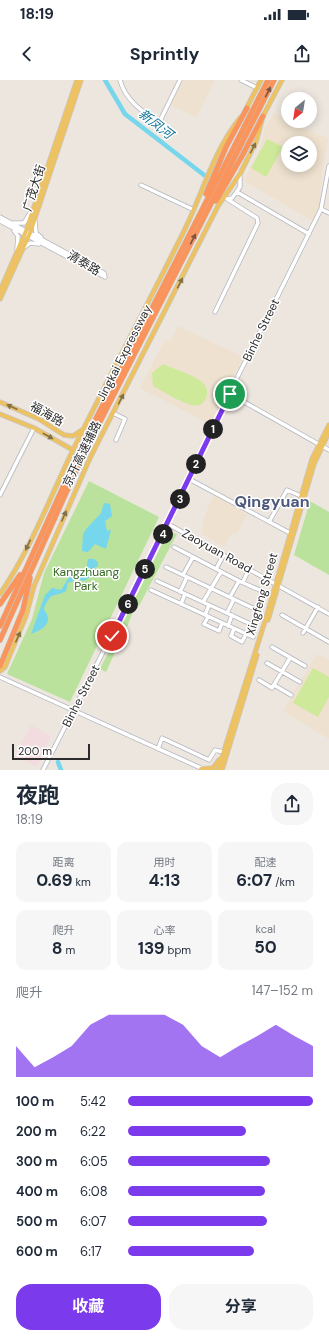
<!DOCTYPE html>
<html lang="zh">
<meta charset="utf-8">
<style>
:root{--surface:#fff;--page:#f6f6f7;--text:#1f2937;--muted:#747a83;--accent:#7c3aed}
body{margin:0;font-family:"DM Sans","Noto Sans SC",sans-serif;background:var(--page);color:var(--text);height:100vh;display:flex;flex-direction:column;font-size:15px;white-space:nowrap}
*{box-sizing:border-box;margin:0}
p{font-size:13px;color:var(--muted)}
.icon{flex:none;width:22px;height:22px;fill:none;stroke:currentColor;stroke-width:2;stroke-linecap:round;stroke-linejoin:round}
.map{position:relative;height:690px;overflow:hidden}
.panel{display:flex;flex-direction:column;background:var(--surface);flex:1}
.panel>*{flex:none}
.needle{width:26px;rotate:210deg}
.tools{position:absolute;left:281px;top:12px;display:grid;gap:8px}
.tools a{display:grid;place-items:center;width:36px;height:36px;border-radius:50%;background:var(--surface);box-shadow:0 2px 10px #0003;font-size:20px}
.scale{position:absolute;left:12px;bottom:10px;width:78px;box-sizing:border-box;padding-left:4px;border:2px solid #2c2c2c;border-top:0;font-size:11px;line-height:14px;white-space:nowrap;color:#2c2c2c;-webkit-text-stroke:3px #fff;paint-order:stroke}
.pin{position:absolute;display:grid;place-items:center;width:34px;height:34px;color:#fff;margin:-17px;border:2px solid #fff;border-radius:50%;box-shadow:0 1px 4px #0007}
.km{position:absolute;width:20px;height:20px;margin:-10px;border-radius:50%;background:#222;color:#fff;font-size:11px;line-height:20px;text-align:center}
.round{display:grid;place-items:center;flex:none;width:42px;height:42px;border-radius:16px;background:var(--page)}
.head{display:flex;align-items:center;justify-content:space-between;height:68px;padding:0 16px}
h1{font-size:22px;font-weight:700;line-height:30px}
.metrics{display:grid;grid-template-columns:repeat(3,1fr);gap:6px;height:68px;padding:4px 16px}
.metrics div{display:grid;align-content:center;border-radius:10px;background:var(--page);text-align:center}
.metrics b{font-size:17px;font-weight:700}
.metrics small{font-size:11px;font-weight:400}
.metrics p{font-size:11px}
.chart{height:112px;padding:8px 16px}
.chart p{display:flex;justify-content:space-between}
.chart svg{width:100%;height:72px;margin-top:4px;fill:var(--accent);opacity:.7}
.button{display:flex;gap:8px;margin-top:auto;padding:8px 16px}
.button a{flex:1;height:46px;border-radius:16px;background:var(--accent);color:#fff;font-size:16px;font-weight:700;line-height:46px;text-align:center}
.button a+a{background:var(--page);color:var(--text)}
ul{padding:0 16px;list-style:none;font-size:13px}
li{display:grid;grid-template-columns:64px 48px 1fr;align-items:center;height:30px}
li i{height:10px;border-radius:5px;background:var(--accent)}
.status{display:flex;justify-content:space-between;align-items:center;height:28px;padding:0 20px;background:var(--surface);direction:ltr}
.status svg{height:11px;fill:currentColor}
header{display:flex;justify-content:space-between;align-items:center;height:52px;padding:0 16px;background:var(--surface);font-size:18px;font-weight:700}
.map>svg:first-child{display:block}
</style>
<div class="status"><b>18:19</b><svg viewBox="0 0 49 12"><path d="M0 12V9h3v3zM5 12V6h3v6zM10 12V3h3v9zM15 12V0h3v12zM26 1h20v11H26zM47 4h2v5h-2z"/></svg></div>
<header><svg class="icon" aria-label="back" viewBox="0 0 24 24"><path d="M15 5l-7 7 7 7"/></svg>Sprintly<svg class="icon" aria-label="share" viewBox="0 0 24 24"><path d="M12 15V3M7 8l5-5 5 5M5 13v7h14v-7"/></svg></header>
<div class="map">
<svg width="329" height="690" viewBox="0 0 329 690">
<rect width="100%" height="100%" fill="#ede6de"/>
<path fill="#eee1cf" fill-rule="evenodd" d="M 183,0 L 215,0 L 196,38 L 170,24 Z
M 274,33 L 306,49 L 328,58 L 321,101 L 320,126 L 313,141 L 244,101 L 260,68 L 265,48 ZM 288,63 L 310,63 L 310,85 L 288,85 Z
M 178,246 L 243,277 L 210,344 L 140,308 L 165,260 L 170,262 Z
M 214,414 L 247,435 L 237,453 L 231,454 L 224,467 L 202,454 L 203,440 Z
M 317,574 L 329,580 L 329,659 L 283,631 Z"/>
<path fill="#f3dcdf" d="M 31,645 L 51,656 L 37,687 L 15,676 Z"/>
<path fill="#bae29d" d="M 89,401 L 159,437 L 70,622 L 7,594 L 32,539 L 44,493 Z
M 310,421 L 329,432 L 329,495 L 294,475 Z
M 168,452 L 177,454 L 140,524 L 133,532 L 121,562 L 120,561 L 106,592 L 100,589 Z"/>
<path fill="#cde999" d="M 267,59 L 283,67 L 266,97 L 251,88 Z
M 163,284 C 176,290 192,294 203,303 C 212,311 205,329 192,325 C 179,322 165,312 153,306 L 152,293 Z
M 313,588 L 329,597 L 329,617 L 318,637 L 293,623 Z"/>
<path fill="#75d6ec" d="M 104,423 L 110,424 L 112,436 L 105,441 L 107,451 L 111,450 L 106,469 L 95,464 L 88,472 L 82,471 L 83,454 L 87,448 L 101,433 Z
M 88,479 L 94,479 L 98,482 L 98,486 L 92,489 L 90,497 L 84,501 L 78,499 L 68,503 L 66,511 C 54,518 52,510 44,528 C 44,531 47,533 48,537 C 49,547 39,551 31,554 L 45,515 L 52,508 L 61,510 L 69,497 L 86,489 Z"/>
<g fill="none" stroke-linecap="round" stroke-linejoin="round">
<path stroke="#75d6ec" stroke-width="4.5" d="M 105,0 L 125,34 L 204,95
M 58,682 L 61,690"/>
<g stroke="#b2b6bf" stroke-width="5">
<path id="minor" d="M 120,0 C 125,20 143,32 159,43 L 180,0
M 241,0 L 257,8
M 141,105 L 194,130
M 237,112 L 309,154
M 227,119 L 232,118 L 240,107 L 240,94
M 321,129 L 329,133
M 0,137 L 104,193 L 105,197
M 0,141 L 105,197
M 35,141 L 36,153 L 41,157
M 13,143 L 24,143 L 32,130
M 14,151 L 18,156 L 17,169
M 25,167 L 30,163 L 39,164
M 215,232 L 258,143 L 257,138 L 227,119
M 230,314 L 329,370
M 113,333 L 125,339 L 116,360
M 189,399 L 290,453
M 0,415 L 34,348
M 269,442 L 287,410 L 301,416
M 168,444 L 329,534
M 174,467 L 239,501 L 264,512
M 166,487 L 259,531
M 216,489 L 222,478
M 183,495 L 193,477
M 157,501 L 255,546
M 243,502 L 247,493
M 151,510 L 253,557
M 180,512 L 187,497
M 230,517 L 239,501
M 203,522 L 221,492
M 181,524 L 185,514
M 227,533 L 234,519
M 205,535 L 209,525
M 282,535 L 329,562
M 208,537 L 204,544 L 219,551 L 222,543
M 228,546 L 232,535
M 234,549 L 231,556 L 242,562 L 246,554
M 303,553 L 318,527
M 272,567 L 305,586
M 267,583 L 300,602
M 0,597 L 203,689
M 259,600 L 272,608 L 290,578
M 274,605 L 291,615
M 158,669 L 162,658 L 209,680 L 215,670 L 223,672
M 43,690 L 154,472 L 232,308 L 321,129 L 329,86"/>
</g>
<g stroke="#c8c8c8" stroke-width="5.5">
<path id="major" d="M 246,29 L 261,0
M 0,211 L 26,151 L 77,0
M 0,219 L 30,153 L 81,0
M 0,322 L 39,339 L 64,355 L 73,356 L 82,350
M 0,334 L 34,348 L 73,370
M 0,514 C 31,469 50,417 74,368 C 110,295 149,222 185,149 C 203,112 214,70 240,38
M 268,540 L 314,384 L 329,352
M 0,591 L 5,587 L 26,536 L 34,506 L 90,378 L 218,126 L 240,94 L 256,62 L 263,36 L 282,0
M 201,689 L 213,688 L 219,680
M 218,690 L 266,538 L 312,379 L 329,345
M 222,690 L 257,575"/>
</g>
<g stroke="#c8c8c8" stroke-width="6">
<path id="highway" d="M 206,114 L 226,67 L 247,28
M 216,121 L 242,76 L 263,36
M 0,524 L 20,495
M 0,546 L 79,372 L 268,0
M 0,560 L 83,375 L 274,0
M 0,586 L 23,530 L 30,498"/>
</g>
<use href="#minor" stroke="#fff" stroke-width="3.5"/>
<use href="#major" stroke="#edc263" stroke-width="4"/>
<use href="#highway" stroke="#fa945d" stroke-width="5"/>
</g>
<defs><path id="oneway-solid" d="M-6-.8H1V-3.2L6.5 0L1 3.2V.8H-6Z"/></defs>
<g fill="#7e5640">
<use href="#oneway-solid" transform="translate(268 12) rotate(-63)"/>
<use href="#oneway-solid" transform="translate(193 159) rotate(-63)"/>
</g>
<g fill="#837045">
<use href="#oneway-solid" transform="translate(253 68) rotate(-63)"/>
<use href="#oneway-solid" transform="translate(180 203) rotate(-63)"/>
<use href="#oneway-solid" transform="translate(121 319) rotate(-63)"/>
<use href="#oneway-solid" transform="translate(12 327) rotate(-156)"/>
<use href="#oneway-solid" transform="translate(48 356) rotate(29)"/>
<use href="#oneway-solid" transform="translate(64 436) rotate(-66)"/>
<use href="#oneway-solid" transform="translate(28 465) rotate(115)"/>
<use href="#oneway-solid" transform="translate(18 557) rotate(-66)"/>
</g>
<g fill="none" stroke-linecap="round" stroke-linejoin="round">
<g stroke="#fff" stroke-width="8">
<path id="route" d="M 112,556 L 230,314"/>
</g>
<use href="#route" stroke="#7c3aed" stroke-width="5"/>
</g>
<g text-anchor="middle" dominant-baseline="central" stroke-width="3" stroke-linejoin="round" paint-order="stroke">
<g font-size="12" fill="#2c2c2c" stroke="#fff">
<text transform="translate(34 108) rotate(-72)">广茂大街</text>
<text transform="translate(84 183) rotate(31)">清泰路</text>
<text transform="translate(261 250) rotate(-64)">Binhe Street</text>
<text transform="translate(124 273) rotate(-63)">Jingkai Expressway</text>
<text transform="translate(47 334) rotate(29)">福海路</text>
<text transform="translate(82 374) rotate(-64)">京开高速辅路</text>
<text transform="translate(217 471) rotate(29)">Zaoyuan Road</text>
<text transform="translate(262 514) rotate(-74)">Xingfeng Street</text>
<text transform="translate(81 616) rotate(-63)">Binhe Street</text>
</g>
<g font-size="12" fill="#32681d" stroke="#fff">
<text x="86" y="492">Kangzhuang<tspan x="86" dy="14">Park</tspan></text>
</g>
<g font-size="13" font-style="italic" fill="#11769a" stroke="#fff">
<text transform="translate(156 44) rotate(38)">新凤河</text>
</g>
<g font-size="16" font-weight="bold" fill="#4d597c" stroke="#fff">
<text x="272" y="421">Qingyuan</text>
</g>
</g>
</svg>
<div class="tools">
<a><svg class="needle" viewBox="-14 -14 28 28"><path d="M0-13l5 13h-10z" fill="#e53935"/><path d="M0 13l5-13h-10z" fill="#747a83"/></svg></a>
<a><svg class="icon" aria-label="layers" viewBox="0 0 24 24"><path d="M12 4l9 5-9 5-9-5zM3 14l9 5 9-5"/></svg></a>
</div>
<div class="scale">200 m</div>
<div class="pin" style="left:230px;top:314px;background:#1e9e55"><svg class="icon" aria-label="arrive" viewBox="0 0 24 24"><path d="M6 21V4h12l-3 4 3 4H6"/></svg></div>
<div class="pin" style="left:112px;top:556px;background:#d93025"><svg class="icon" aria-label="check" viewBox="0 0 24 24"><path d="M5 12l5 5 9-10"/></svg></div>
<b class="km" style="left:213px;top:349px">1</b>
<b class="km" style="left:196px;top:384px">2</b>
<b class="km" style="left:180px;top:419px">3</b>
<b class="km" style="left:163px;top:454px">4</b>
<b class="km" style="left:145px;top:489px">5</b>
<b class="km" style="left:128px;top:524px">6</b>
</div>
<section class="panel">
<div class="head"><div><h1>夜跑</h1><p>18:19</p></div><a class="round"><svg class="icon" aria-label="share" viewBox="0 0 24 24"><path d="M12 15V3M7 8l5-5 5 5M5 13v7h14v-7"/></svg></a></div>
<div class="metrics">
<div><p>距离</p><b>0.69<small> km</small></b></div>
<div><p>用时</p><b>4:13</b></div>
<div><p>配速</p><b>6:07<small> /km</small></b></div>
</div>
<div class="metrics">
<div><p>爬升</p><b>8<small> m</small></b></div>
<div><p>心率</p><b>139<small> bpm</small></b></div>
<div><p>kcal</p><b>50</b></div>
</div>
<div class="chart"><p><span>爬升</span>147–152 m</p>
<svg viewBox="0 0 160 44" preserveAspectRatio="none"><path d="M0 44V25L10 38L20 32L30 25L40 12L50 6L60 6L70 6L80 6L90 12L100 25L110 32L120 25L130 19L140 12L150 19L160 25V44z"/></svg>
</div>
<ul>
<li><b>100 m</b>5:42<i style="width:100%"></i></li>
<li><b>200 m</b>6:22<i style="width:64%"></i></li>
<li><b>300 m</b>6:05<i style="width:77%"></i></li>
<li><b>400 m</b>6:08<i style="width:74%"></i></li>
<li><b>500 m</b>6:07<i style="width:75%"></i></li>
<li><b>600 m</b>6:17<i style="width:68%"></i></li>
</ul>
<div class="button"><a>收藏</a><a>分享</a></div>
</section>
